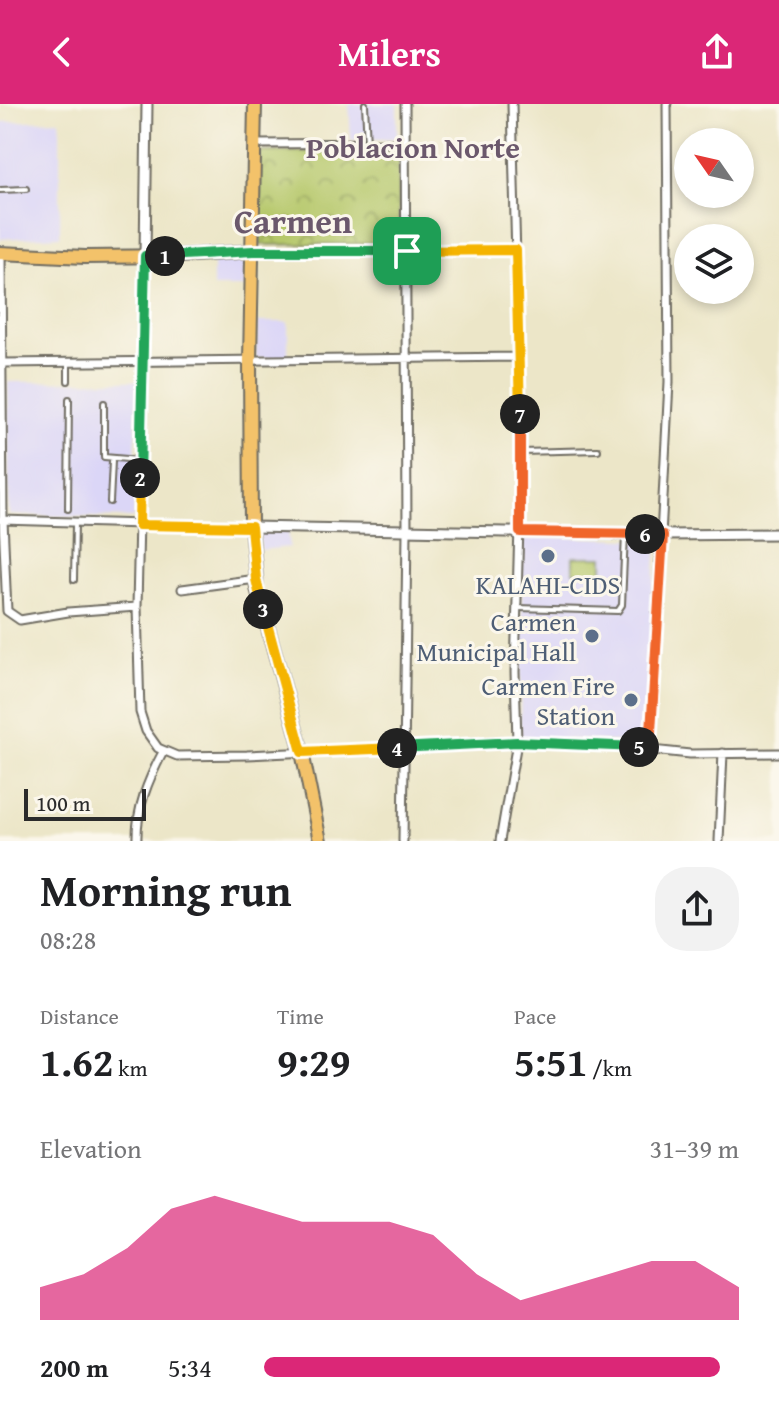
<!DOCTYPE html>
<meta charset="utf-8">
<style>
:root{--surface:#fff;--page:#f2f2f2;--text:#202124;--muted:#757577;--accent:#db2777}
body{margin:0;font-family:"Gentium Book Plus",serif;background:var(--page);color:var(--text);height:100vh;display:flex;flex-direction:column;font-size:30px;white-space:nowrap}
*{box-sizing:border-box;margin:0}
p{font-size:26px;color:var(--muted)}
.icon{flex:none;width:44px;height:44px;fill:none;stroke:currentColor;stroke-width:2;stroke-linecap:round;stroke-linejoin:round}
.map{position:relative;height:737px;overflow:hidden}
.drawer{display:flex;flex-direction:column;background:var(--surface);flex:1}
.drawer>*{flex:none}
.needle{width:52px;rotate:304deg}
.fabs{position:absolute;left:674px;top:24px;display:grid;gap:16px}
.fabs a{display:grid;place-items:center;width:80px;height:80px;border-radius:50%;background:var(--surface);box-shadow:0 4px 12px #0003;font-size:40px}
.scale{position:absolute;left:24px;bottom:20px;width:122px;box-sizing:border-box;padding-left:8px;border:4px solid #2b2b2b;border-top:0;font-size:22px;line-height:28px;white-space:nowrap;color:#2b2b2b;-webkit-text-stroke:6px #fbf7ec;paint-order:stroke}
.pin{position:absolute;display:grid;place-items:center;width:68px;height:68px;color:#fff;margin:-34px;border-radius:16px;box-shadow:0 4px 12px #0006}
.km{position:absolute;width:40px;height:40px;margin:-20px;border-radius:50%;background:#222;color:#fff;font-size:22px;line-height:40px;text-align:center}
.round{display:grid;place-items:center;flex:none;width:84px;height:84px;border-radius:32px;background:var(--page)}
.summary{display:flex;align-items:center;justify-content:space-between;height:136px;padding:0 40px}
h1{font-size:44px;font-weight:700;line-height:60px}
.metrics{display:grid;grid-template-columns:repeat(3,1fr);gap:12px;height:136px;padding:8px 40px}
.metrics div{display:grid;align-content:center}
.metrics b{font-size:40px;font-weight:700}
.metrics small{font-size:22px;font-weight:400}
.metrics p{font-size:22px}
.chart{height:224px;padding:16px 40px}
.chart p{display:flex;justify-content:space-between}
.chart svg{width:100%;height:144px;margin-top:8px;fill:var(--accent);opacity:.7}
ul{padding:0 40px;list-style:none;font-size:26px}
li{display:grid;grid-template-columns:128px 96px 1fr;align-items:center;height:60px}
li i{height:20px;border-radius:10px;background:var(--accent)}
header{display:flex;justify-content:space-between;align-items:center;height:104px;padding:0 40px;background:var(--accent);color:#fff;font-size:36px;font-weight:700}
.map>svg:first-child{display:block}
</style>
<header><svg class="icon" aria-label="back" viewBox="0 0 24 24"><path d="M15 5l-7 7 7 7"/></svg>Milers<svg class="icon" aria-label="share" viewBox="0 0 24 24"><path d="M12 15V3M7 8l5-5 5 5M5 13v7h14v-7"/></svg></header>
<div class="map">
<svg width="779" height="737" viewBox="0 0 779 737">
<defs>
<pattern id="park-crowns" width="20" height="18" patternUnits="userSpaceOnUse" patternTransform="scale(2)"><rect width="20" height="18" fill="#b6c86b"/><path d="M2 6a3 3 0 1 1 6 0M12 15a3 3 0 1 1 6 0" fill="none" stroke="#94a358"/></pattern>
</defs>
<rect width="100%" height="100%" fill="#fbf7ec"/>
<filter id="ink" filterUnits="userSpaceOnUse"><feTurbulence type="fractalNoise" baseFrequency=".0125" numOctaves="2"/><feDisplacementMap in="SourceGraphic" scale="16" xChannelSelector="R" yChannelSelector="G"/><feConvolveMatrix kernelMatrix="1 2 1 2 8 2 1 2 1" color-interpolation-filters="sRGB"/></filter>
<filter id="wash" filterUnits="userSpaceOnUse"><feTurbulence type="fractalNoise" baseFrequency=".006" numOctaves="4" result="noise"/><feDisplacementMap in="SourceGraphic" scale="32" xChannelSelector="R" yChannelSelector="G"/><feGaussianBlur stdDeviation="1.8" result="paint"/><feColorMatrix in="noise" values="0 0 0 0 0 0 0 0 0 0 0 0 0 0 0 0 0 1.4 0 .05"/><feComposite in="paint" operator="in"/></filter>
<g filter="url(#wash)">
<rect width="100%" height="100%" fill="#ece6c8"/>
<path fill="#dbd6f7" d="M 349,0 L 397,0 L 397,34 L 351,36 Z
M 60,16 L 60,132 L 0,135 L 0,18 Z
M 213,152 L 242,152 L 245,158 L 246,183 L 213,183 Z
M 256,218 L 288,218 L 288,254 L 256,254 Z
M 137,277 L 134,414 L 9,411 L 8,278 Z
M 288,426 L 290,443 L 261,446 L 259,430 Z
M 523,432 L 657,436 L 644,639 L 520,633 Z"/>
<path fill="url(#park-crowns)" stroke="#707a4b" stroke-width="2" d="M 399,46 L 399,139 L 260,141 L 260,48 Z"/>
<path fill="#b6c86b" stroke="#707a4b" stroke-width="2" d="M 573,453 L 603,453 L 603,468 L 573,468 Z"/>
</g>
<g filter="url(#ink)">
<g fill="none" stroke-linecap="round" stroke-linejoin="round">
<g stroke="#6f6c62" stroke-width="8">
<path id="service" d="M 365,0 L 367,40
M 0,86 L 26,85
M 68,259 L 68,277
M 104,299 L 104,353 L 139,356
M 521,348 L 598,346
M 110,398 L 112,357
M 68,405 L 69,295
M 74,476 L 75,419
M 518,504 L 618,507 L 622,501 L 625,430"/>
</g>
<g stroke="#6f6c62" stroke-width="11">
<path id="minor" d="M 255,40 L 405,39
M 253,147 L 516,146
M 1,149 L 3,416 L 7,507 L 20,516 L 68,508 L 137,503
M 145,152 L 137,503 L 140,608 L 146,627 L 158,644 L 177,652 L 247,651 L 517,638 L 595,640 L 690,650 L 779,649
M 4,259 L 519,253
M 1,416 L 251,423
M 182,485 L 256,475
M 650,644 L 669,278 L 667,0
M 137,737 C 136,705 148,676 163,648
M 403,737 L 407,427 L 405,0
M 500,737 L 517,638 L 515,568 L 521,348 L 512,0
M 719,737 L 723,649"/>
</g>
<g stroke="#6f6c62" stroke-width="13">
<path id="tertiary" d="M 145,152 L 147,0
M 251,423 L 663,431 L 779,430"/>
</g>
<g stroke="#6f6c62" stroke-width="16">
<path id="primary" d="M 255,0 L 250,257 L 251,423 L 257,484 L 302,648 L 320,737
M 0,149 L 85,153 L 179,152 L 253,147"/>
</g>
<use href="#service" stroke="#fff" stroke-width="4"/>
<use href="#minor" stroke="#fff" stroke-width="7"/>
<use href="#tertiary" stroke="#fff" stroke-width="9"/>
<use href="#primary" stroke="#f3c26a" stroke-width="12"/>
</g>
</g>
<g fill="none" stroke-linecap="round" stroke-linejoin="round" filter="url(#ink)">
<g stroke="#fff" stroke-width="16">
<path id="split-1" d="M 165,152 L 253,147 L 407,147"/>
</g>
<g stroke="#fff" stroke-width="16">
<path id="split-2" d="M 140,374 L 145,152 L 165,152"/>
</g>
<g stroke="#fff" stroke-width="16">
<path id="split-3" d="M 140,374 L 139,421 L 251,423 L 256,475 L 263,505"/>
</g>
<g stroke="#fff" stroke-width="16">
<path id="split-4" d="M 263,505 L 302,648 L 397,644"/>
</g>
<g stroke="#fff" stroke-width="16">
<path id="split-5" d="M 397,644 L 517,638 L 639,643"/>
</g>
<g stroke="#fff" stroke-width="16">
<path id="split-6" d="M 639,643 L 650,644 L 663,431 L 645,430"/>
</g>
<g stroke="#fff" stroke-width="16">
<path id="split-7" d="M 520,310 L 520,428 L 645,430"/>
</g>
<g stroke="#fff" stroke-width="16">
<path id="split-8" d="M 407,147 L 516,146 L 520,310"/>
</g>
<use href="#split-1" stroke="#22a559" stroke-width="10"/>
<use href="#split-2" stroke="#22a559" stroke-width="10"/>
<use href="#split-3" stroke="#f5b400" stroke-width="10"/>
<use href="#split-4" stroke="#f5b400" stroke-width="10"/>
<use href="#split-5" stroke="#22a559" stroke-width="10"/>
<use href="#split-6" stroke="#f0652b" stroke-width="10"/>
<use href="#split-7" stroke="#f0652b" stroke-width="10"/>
<use href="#split-8" stroke="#f5b400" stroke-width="10"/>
</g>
<g fill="#5c6f8a" stroke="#fbf7ec" stroke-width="3">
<circle cx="548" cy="452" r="8"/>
<circle cx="592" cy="532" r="8"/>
<circle cx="631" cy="596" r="8"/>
</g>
<g text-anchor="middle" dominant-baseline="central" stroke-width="6" stroke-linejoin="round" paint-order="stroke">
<g font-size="26" fill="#4e5e75" stroke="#fbf7ec" text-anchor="end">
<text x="548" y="480" text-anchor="middle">KALAHI-CIDS</text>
<text x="576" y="517">Carmen<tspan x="576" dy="30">Municipal Hall</tspan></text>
<text x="615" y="581">Carmen Fire<tspan x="615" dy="30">Station</tspan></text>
</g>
<g font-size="30" font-weight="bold" fill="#6b586c" stroke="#fbf7ec">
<text x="413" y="43">Poblacion Norte</text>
</g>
<g font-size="34" font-weight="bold" fill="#6b586c" stroke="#fbf7ec">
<text x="293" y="116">Carmen</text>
</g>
</g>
</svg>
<div class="fabs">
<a><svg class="needle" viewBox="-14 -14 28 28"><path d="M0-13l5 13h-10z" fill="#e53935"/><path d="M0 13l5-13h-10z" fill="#757577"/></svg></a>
<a><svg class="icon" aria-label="layers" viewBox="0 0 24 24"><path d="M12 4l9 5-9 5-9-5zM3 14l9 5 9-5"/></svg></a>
</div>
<div class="scale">100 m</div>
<div class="pin" style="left:407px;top:147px;background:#1e9e55"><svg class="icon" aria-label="arrive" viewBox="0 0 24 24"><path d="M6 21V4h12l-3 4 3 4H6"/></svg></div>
<b class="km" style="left:165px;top:152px">1</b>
<b class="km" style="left:140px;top:374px">2</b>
<b class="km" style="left:263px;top:505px">3</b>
<b class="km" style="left:397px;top:644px">4</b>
<b class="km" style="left:639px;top:643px">5</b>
<b class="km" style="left:645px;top:430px">6</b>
<b class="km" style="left:520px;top:310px">7</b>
</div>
<section class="drawer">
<div class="summary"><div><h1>Morning run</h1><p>08:28</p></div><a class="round"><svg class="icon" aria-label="share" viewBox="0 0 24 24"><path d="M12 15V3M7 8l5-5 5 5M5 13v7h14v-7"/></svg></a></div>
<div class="metrics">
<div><p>Distance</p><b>1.62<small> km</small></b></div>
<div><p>Time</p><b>9:29</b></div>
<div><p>Pace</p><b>5:51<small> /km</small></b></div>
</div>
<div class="chart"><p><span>Elevation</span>31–39 m</p>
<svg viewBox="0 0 160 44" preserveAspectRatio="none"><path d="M0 44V34L10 30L20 22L30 10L40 6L50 10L60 14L70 14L80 14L90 18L100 30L110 38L120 34L130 30L140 26L150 26L160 34V44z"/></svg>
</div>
<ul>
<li><b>200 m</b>5:34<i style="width:96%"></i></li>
</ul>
</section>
